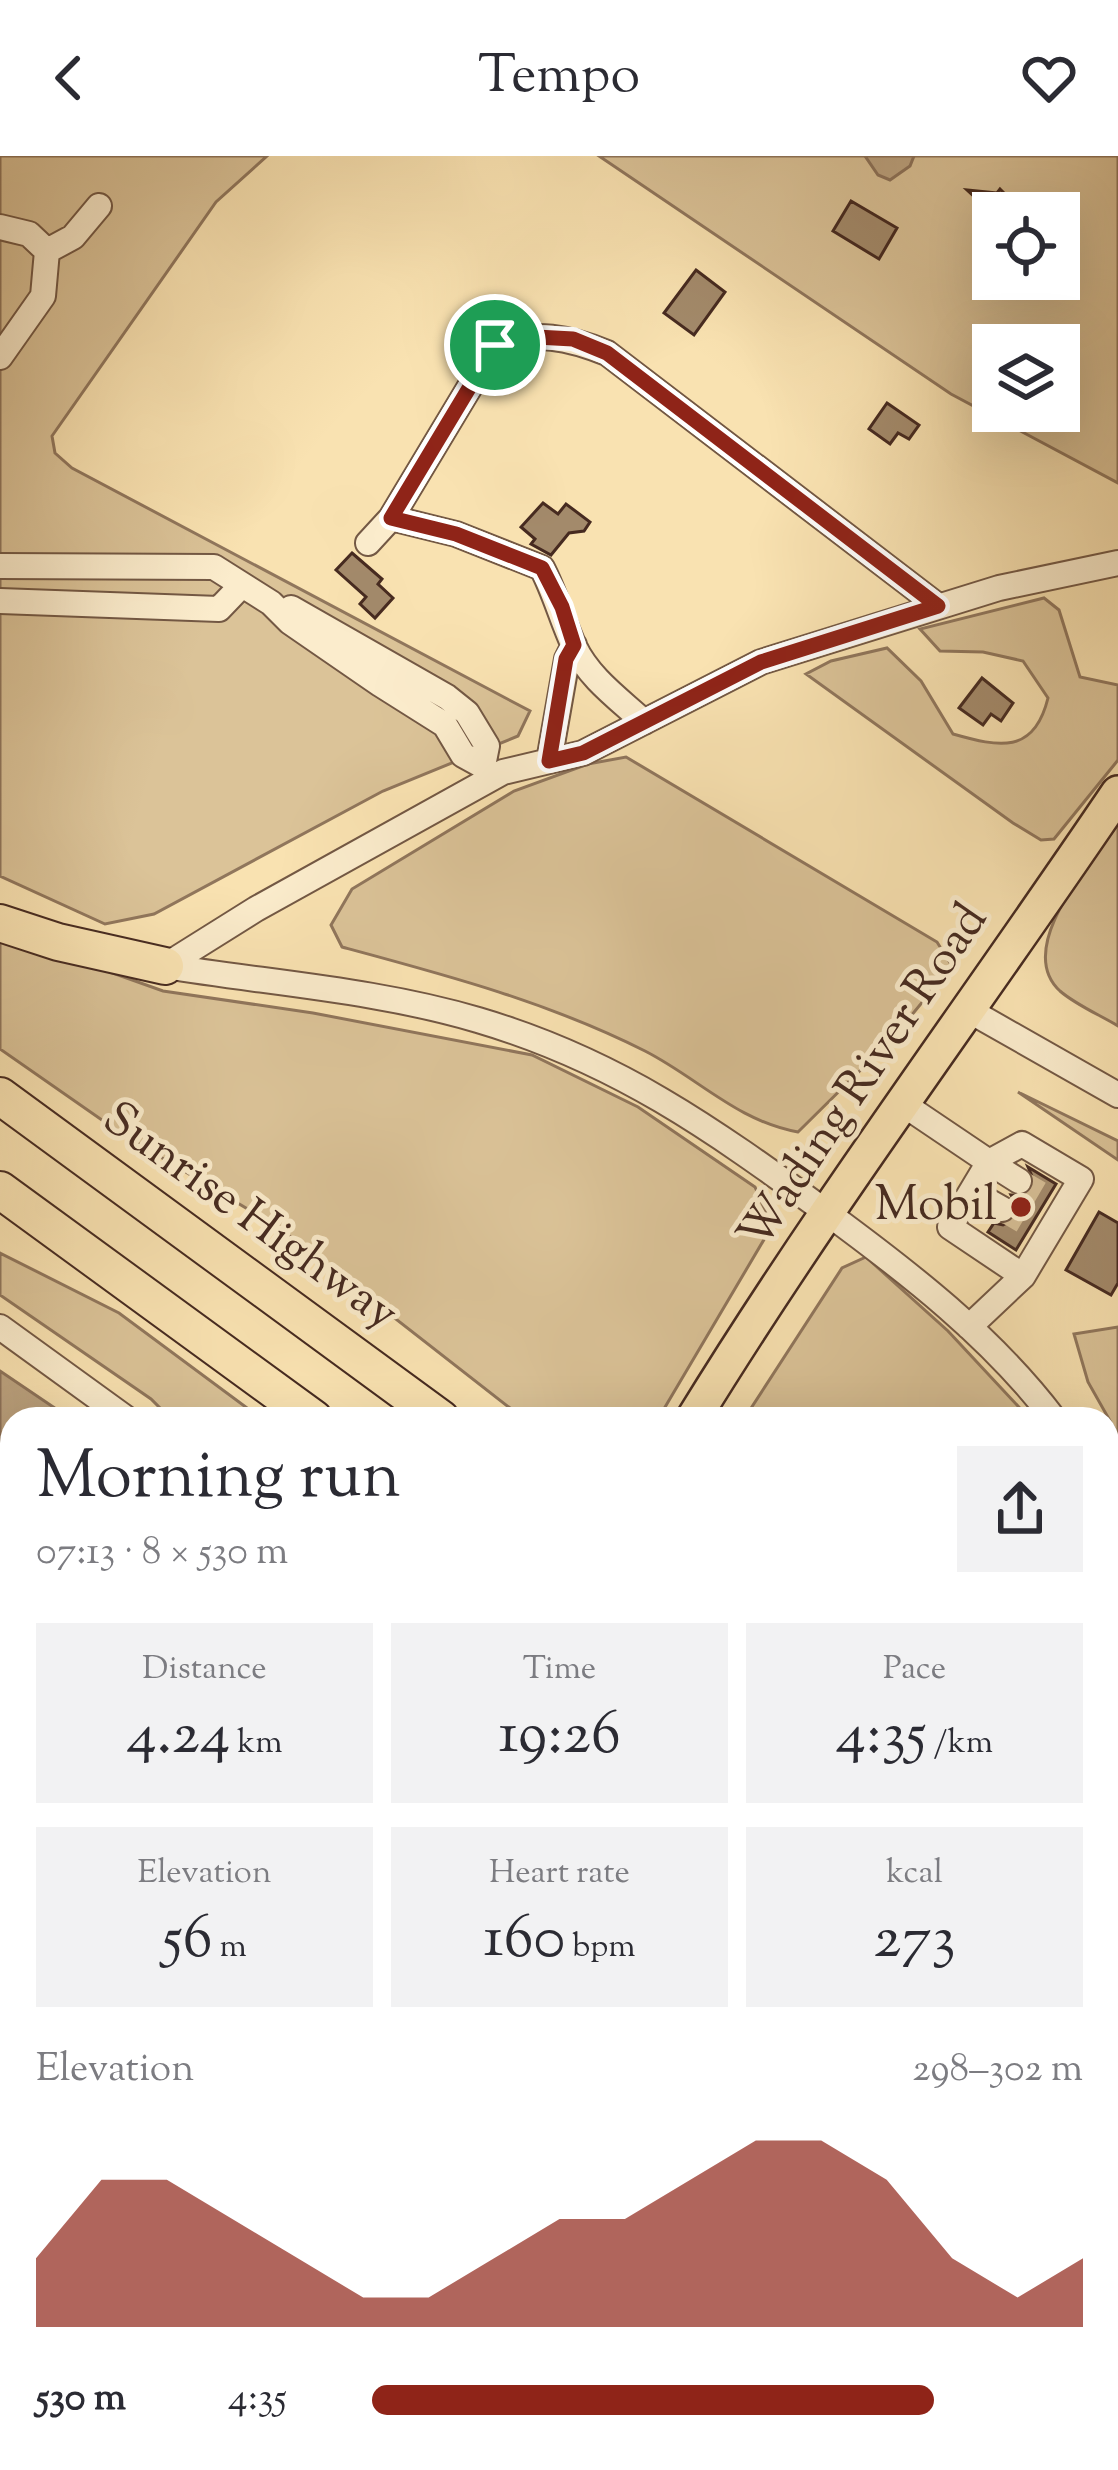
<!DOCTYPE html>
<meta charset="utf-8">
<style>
:root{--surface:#fff;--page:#f2f2f3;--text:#2b2b33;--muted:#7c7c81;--accent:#8f2418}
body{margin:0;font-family:"Sorts Mill Goudy",serif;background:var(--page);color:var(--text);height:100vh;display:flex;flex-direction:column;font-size:45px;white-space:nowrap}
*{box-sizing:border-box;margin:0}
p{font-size:39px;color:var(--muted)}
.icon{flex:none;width:66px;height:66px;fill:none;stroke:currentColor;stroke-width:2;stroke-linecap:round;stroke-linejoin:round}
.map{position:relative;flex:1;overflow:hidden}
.panel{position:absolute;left:0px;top:1251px;width:1119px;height:1065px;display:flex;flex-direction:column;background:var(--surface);border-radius:36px 36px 0 0;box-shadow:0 12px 48px #0002}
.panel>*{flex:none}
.buttons{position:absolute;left:972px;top:36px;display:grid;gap:24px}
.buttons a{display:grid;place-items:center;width:108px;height:108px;border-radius:0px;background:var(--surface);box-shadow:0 12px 48px #0002;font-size:60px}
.pin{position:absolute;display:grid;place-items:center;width:102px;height:102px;color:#fff;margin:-51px;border:6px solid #fff;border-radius:50%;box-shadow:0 3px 12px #0007}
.round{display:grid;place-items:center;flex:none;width:126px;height:126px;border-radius:0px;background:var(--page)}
.overview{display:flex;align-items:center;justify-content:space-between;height:204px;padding:0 36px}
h1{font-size:66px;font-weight:600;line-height:90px}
.metrics{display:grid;grid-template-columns:repeat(3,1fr);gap:18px;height:204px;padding:12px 36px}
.metrics div{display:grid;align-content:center;border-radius:0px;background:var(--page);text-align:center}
.metrics b{font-size:60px;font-weight:600}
.metrics small{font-size:33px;font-weight:400}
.metrics p{font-size:33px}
.chart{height:336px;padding:24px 36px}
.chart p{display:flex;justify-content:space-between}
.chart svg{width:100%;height:216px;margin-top:12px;fill:var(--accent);opacity:.7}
ul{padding:0 36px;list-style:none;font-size:39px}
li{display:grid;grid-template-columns:192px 144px 1fr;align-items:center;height:90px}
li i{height:30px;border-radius:15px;background:var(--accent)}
header{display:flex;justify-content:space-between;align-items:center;height:156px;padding:0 36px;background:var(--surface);font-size:54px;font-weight:600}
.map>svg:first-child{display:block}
</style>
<header><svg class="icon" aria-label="back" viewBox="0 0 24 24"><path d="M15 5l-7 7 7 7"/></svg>Tempo<svg class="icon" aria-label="heart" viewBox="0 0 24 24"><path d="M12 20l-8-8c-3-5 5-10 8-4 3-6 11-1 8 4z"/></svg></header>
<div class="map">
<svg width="1118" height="2314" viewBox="0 0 1118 2314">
<rect width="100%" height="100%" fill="#f9e2b1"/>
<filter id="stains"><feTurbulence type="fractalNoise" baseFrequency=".00167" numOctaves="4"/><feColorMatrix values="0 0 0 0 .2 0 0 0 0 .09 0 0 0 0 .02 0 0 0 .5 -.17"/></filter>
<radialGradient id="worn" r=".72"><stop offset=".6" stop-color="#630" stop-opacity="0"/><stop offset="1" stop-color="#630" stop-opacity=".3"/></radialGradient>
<path fill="#dbc398" stroke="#90765c" stroke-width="3" fill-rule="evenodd" d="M 0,0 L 267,0 L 216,46 L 52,280 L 55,297 L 72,312 L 530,555 L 518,580 L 383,635 L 154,758 L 105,768 L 0,720 Z
M 599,0 L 1118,0 L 1118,327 L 951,238 ZM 993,57 L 1059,57 L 1059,123 L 993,123 ZM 993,189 L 1059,189 L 1059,255 L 993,255 Z
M 1044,442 L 1059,454 L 1080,521 L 1118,529 L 1118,604 L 1054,683 L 1041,684 L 1013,667 L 806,518 L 831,505 L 887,492 L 921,525 L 953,578 C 999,591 1034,599 1048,542 L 1023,505 L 983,496 L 940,495 L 920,473 Z
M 626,601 L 937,786 L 952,810 L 892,883 L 798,976 C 737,965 698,922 645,895 C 548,846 446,819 342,791 L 331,769 L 352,733 L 514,635 L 588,608 Z
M 1118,668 L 1118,870 C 1100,859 1076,849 1060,835 C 1013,792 1092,705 1118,668 Z
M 0,777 L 163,835 L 313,857 L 532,899 L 638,951 L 755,1031 L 772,1070 L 658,1263 L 524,1263 L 278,1071 L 122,978 L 0,893 Z
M 1018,936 L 1118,985 L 1118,1004 Z
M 0,1097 L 119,1157 L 262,1263 L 171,1263 L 151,1243 L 0,1139 Z
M 866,1101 L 948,1175 L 1030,1263 L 744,1263 L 842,1112 Z
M 1118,1171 L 1118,1279 L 1088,1226 L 1074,1178 Z
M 12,1329 L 12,1505 L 0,1520 L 0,1343 Z
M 1107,1393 L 1118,1416 L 1118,1715 L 1107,1706 Z
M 1107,1904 L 1118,1917 L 1118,1996 L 1107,1989 Z
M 0,2092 L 12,2100 L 12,2304 L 655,2304 L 658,2314 L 0,2314 Z
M 1118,2175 L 1118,2260 L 1107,2253 L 1107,2187 Z"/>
<path fill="#bca380" stroke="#8d735a" stroke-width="3" d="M 865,0 L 914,0 L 910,10 L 890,24 L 878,19 Z
M 0,1215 L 71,1263 L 12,1263 L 12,1389 L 0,1407 Z"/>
<path fill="#a38a6b" stroke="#462a20" stroke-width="3" d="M 1000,33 L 1012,45 L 1007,57 L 992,57 L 967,34 L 997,37 Z
M 851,45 L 897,72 L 879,103 L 833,75 Z
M 696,114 L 725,136 L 694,179 L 664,157 Z
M 887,247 L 919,269 L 909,283 L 898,277 L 890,288 L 869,273 Z
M 543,347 L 558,358 L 566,348 L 590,366 L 584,375 L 569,377 L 551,399 L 531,388 L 535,383 L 521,371 Z
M 352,397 L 382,423 L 378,428 L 393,442 L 375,462 L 360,448 L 366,441 L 336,414 Z
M 982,522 L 1013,547 L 1001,565 L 991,558 L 983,569 L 959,552 Z
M 1028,1011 L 1056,1028 L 1016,1094 L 988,1076 L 994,1067 L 1003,1069 L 1016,1062 L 1018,1052 L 1011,1039 L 1026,1040 L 1035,1027 Z
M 1099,1056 L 1118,1067 L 1118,1127 L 1111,1139 L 1066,1114 Z"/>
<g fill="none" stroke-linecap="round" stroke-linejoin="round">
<path stroke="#d5bd94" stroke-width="24" stroke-dasharray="24 12" stroke-linecap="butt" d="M 1019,1025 L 1048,1042
M 1002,1053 L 1031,1070"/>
<g stroke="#735844" stroke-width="28">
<path id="minor" d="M 0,71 L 29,78 L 47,95 L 43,140 L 0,201
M 47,95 L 73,81 L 99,50
M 391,362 L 495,189 C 534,174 570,182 607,197 L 938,450
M 368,387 L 391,362 L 456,378 L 542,412 C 555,437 562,464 574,490 C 589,522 619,543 644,566
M 0,410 L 214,411 L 271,447 L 290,466 L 380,528 L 445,569 L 463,599 L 483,610 L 491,622
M 0,445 L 219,453 L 242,429
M 291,452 L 447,541 L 467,557 L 487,590 L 483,610
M 549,605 L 567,503 L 574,489
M 165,810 L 256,753 L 503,616 L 583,597 L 761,506 L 999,432 L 1118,407
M 165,810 C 269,827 377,834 478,864 C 617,905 712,973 826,1056 C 909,1117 992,1181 1054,1263
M 970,855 L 1118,939
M 903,948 L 989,1006 L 950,1071 L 1023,1120 L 969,1171
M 1019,1025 L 989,1006 L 1022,988 L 1081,1023 L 1023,1120
M 972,1036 L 1002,1053
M 0,1171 L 127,1263
M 1107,1339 L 1118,1357
M 0,1630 L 12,1638
M 0,1900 L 12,1908
M 1107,2007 L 1118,2015
M 850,2314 L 880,2304"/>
</g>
<g stroke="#462a20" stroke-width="38">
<path id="major" d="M 693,1263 C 825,1048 977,846 1118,637
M 695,2304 L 698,2314"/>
</g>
<g stroke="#462a20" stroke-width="40">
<path id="highway" d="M 0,767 L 58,786 L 165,810
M 0,940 L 441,1263
M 0,1034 L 314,1263
M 1107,1768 L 1118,1776
M 1107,1864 L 1118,1872"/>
</g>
<use href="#minor" stroke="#fbeccc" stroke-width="24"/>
<use href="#major" stroke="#f9e2b1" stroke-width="33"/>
<use href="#highway" stroke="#f9e2b1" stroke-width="36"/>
</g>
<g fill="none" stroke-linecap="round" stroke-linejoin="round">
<g stroke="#fff" stroke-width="24">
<path id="route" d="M 518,180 L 573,183 L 607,197 L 938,450 L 761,506 L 583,597 L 549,605 L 566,503 L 574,489 L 562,451 L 542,412 L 456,378 L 391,362 L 495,189 Z"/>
</g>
<use href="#route" stroke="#8f2418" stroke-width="15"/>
</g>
<circle fill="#8f2418" stroke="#fbeccc" stroke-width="4.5" cx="1021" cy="1051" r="12"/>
<g text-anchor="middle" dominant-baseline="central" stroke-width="10" stroke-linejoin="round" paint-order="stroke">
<g font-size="48" fill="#462a20" stroke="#fbeccc">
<text transform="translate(865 922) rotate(-56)">Wading River Road</text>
<text transform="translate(249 1062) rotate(36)">Sunrise Highway</text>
</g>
<g font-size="48" fill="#462a20" stroke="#fbeccc" text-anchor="end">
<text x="997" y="1051">Mobil</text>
</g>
</g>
<rect width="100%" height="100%" filter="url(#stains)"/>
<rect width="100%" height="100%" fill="url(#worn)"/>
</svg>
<div class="buttons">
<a><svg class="icon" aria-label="locate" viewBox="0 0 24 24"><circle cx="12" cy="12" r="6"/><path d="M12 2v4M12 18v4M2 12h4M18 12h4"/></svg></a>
<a><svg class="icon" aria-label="layers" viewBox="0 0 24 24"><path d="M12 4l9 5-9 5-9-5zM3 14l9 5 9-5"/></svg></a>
</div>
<div class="pin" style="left:495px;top:189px;background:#1e9e55"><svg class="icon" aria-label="arrive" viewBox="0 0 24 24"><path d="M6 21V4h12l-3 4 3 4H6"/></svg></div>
<section class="panel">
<div class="overview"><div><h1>Morning run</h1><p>07:13 · 8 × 530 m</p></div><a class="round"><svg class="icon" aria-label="share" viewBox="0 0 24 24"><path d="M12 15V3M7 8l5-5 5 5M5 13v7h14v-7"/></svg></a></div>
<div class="metrics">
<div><p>Distance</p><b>4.24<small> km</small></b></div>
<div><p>Time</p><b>19:26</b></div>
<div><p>Pace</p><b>4:35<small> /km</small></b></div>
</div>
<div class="metrics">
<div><p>Elevation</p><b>56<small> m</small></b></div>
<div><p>Heart rate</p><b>160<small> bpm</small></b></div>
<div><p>kcal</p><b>273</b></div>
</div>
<div class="chart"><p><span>Elevation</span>298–302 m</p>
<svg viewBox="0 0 160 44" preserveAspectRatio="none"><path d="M0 44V30L10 14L20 14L30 22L40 30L50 38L60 38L70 30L80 22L90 22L100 14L110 6L120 6L130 14L140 30L150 38L160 30V44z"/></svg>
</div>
<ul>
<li><b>530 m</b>4:35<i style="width:79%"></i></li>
</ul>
</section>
</div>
